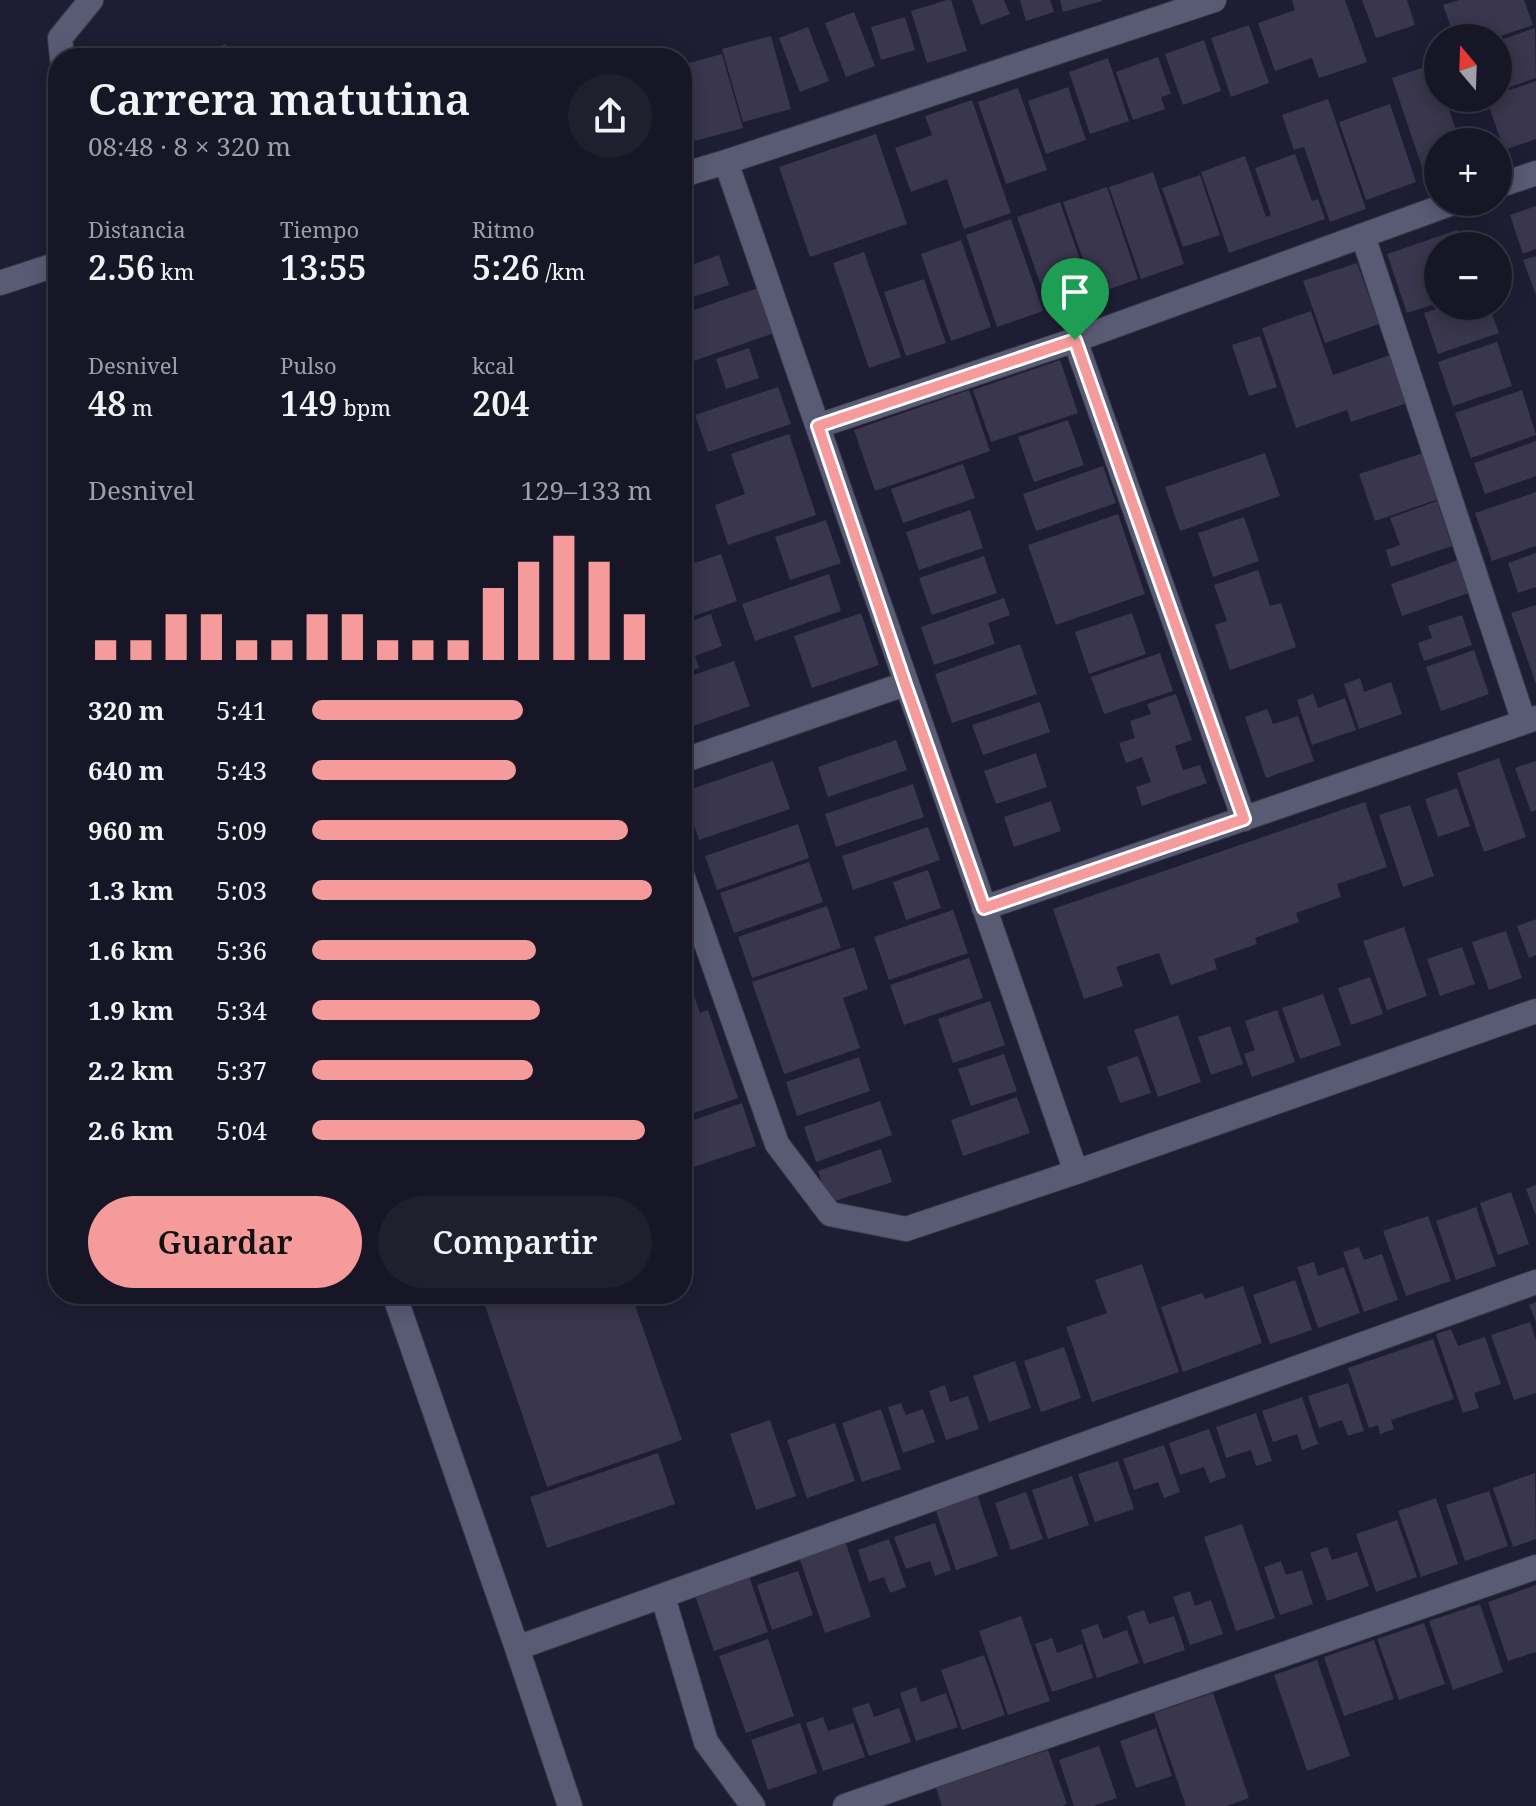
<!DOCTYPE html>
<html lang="es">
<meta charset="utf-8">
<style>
:root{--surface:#161626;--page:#1f1f2e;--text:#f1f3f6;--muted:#9e9fa7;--line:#353543;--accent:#f59b9c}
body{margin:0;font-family:"Noto Serif",serif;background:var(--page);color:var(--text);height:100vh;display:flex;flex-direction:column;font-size:30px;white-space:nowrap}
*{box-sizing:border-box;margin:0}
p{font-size:26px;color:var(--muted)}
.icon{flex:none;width:44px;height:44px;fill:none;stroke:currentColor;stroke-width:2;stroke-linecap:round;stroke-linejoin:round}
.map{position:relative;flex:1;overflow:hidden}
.sheet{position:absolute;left:48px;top:48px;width:644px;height:1256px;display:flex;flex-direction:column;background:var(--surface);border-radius:32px;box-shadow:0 4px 20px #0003,0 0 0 2px var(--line)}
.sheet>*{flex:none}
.needle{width:52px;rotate:341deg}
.buttons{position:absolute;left:1424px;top:24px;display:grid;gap:16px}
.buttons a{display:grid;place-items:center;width:88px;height:88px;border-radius:50%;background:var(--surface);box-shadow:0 4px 20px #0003,0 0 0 2px var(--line);font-size:40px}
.pin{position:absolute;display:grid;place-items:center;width:68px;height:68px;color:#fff;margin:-82px -34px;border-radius:50% 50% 50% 0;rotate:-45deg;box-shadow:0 0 8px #0007}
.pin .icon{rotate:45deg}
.round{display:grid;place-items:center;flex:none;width:84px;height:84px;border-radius:42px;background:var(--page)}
.summary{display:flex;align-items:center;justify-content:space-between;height:136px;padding:0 40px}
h1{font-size:44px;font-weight:600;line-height:60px}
.metrics{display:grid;grid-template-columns:repeat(3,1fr);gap:12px;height:136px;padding:8px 40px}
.metrics div{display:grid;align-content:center}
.metrics b{font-size:34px;font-weight:600}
.metrics small{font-size:22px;font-weight:400}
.metrics p{font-size:22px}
.chart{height:224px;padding:16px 40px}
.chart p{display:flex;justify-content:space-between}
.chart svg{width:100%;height:144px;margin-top:8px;stroke:var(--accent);stroke-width:6}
.button{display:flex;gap:16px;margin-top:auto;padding:16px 40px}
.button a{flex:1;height:92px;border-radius:48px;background:var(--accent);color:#111;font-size:32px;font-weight:600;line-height:92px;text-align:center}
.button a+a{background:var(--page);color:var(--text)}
ul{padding:0 40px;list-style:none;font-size:26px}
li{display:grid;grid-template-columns:128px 96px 1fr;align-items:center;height:60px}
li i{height:20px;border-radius:10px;background:var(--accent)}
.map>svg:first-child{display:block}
</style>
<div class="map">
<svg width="1536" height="1806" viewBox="0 0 1536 1806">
<rect width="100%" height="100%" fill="#1d1e33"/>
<path fill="#39364d" d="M 947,0 L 951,0 L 967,51 L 927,63 L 911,11 Z
M 972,0 L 1004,0 L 1010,14 L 981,25 Z
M 1020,0 L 1050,0 L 1054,12 L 1026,21 Z
M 1060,0 L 1102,0 L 1102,1 L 1063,12 Z
M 1292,0 L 1345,0 L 1367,62 L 1319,78 L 1312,58 L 1275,71 L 1258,23 L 1295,10 Z
M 1362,0 L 1407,0 L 1415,25 L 1376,38 Z
M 1459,0 L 1524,0 L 1533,25 L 1495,38 L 1455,38 L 1443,5 Z
M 854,12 L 875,66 L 846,77 L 825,23 Z
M 905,17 L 915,50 L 881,60 L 871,27 Z
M 1249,25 L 1269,83 L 1231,97 L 1211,38 Z
M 808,27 L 829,81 L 800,92 L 779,38 Z
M 1535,28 L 1536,78 L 1498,91 L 1498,41 Z
M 771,36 L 791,109 L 743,122 L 722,49 Z
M 1204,40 L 1221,91 L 1183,105 L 1165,54 Z
M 226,44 L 231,58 L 193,58 L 193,56 Z
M 722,54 L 743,128 L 695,141 L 682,96 L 682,65 Z
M 1158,57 L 1171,94 L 1161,97 L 1165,109 L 1133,120 L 1116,72 Z
M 1108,58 L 1129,121 L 1090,134 L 1069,72 Z
M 1433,64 L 1438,78 L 1438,98 L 1445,98 L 1460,142 L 1438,142 L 1438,172 L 1425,176 L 1392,78 Z
M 1536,81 L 1536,139 L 1504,150 L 1486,98 L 1498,98 L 1498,94 Z
M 1068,87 L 1086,140 L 1046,154 L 1028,101 Z
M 1018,88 L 1047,170 L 1006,184 L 978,102 Z
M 1328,99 L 1366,209 L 1330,222 L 1304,147 L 1294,150 L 1282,115 Z
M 972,100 L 1011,213 L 964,229 L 947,179 L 911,192 L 895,148 L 932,135 L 925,116 Z
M 1390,104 L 1416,182 L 1366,200 L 1339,122 Z
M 876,134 L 907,224 L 810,257 L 779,167 Z
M 1295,154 L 1312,201 L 1318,199 L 1325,219 L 1229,253 L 1201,172 L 1245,156 L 1266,217 L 1271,215 L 1255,168 Z
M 1153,172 L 1184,264 L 1141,279 L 1109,187 Z
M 1200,175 L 1220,235 L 1183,247 L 1162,188 Z
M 1107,187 L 1138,279 L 1095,294 L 1063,202 Z
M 1060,202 L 1092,294 L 1049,309 L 1017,217 Z
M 1536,206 L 1536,249 L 1523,254 L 1510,215 Z
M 1011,219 L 1043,311 L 997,327 L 966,235 Z
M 1457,230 L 1463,246 L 1438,246 L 1438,303 L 1407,313 L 1387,254 Z
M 961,240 L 991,327 L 951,341 L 921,254 Z
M 864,252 L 901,357 L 869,368 L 833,263 Z
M 719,255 L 729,285 L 693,297 L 683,268 Z
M 1536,256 L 1536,295 L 1523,260 Z
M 1357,263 L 1379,324 L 1325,343 L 1303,281 Z
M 924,279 L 946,343 L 906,356 L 884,292 Z
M 758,288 L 774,333 L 685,364 L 682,356 L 682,314 Z
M 1445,306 L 1489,306 L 1499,333 L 1438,354 L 1424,313 Z
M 1311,311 L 1333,375 L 1390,355 L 1407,403 L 1351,422 L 1347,410 L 1296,428 L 1262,328 Z
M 1260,336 L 1277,387 L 1249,396 L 1232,345 Z
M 1497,342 L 1512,386 L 1453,406 L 1438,362 Z
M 749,348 L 759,378 L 726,389 L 716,359 Z
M 1060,360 L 1078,413 L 991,442 L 973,390 Z
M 778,387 L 791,424 L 708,452 L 695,415 Z
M 969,390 L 990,451 L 875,491 L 854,430 Z
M 1522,390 L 1536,435 L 1471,458 L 1455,413 Z
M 1068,420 L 1084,465 L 1034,482 L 1018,437 Z
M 789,434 L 816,515 L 728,545 L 715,505 L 745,494 L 731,454 Z
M 1536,441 L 1536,476 L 1485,494 L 1474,463 Z
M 1265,453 L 1280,496 L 1180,531 L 1165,487 Z
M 1423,453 L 1439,499 L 1375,521 L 1359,474 Z
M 963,464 L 975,498 L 903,523 L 891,489 Z
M 1103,466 L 1116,503 L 1036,531 L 1023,494 Z
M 1536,492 L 1536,546 L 1492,561 L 1475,513 Z
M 1437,501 L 1452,546 L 1391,567 L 1386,550 L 1400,545 L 1390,518 Z
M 970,510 L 983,548 L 919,570 L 906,532 Z
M 1118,514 L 1145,594 L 1056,625 L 1028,545 Z
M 1244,517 L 1259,561 L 1213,577 L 1198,533 Z
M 826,520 L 841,563 L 790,580 L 775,537 Z
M 682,526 L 695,563 L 721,554 L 737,601 L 682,620 Z
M 1536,553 L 1536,587 L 1518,593 L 1508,563 Z
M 984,556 L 997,593 L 932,615 L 919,578 Z
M 1461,559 L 1472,592 L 1402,616 L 1391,584 Z
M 1258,570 L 1270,606 L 1281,603 L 1296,647 L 1230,670 L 1215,625 L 1227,621 L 1214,585 Z
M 829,574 L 841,611 L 755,641 L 742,604 Z
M 1004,598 L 1010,615 L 988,623 L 995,644 L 934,665 L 921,627 Z
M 1536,605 L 1536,684 L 1511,613 Z
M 861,613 L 879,665 L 812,688 L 794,636 Z
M 1132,613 L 1146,654 L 1089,674 L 1075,632 Z
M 711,614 L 722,646 L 695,656 L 699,668 L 682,674 L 682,624 Z
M 1462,615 L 1472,645 L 1424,661 L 1418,643 L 1432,638 L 1428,626 Z
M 1020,644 L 1037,694 L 952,723 L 935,674 Z
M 1474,650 L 1489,694 L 1441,711 L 1426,667 Z
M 1160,653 L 1173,691 L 1104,714 L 1091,677 Z
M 734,661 L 750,706 L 682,730 L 682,679 Z
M 1360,678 L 1364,692 L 1391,682 L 1402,714 L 1359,729 L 1344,684 Z
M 1176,694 L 1192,740 L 1175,746 L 1183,770 L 1200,765 L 1207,783 L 1142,806 L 1136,787 L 1151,782 L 1142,757 L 1126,763 L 1119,743 L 1135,738 L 1130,721 L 1151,714 L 1147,704 Z
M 1313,694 L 1318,708 L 1345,698 L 1356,730 L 1312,745 L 1297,700 Z
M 1040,702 L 1050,732 L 983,755 L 972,725 Z
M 1267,709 L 1273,724 L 1298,716 L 1314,761 L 1266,778 L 1245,717 Z
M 896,740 L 907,770 L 828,797 L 818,767 Z
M 1036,753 L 1047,787 L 996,804 L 984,771 Z
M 1499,758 L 1526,837 L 1484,852 L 1457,773 Z
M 773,761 L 790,809 L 699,840 L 683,792 Z
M 1536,761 L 1536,810 L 1531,812 L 1515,768 Z
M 913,784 L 924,817 L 836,847 L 825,814 Z
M 1457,788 L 1470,826 L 1438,837 L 1425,799 Z
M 1051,801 L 1061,831 L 1014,847 L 1004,817 Z
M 1365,802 L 1387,867 L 1337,884 L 1341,897 L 1296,913 L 1299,922 L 1255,938 L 1257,944 L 1214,959 L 1217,969 L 1171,985 L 1159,953 L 1116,967 L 1123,986 L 1084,999 L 1053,909 Z
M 1410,805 L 1434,876 L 1403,887 L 1379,815 Z
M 798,824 L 809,858 L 717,890 L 705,856 Z
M 928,827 L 940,860 L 853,890 L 842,856 Z
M 809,862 L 823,902 L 734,933 L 720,893 Z
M 928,870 L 941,908 L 906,920 L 893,882 Z
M 827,906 L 841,948 L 752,978 L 738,937 Z
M 953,910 L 968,953 L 889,980 L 874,937 Z
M 1536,919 L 1536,955 L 1529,958 L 1517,926 Z
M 1404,927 L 1427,996 L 1387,1010 L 1363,941 Z
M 1506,931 L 1522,978 L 1489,990 L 1472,942 Z
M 854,947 L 868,989 L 843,998 L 860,1048 L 784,1074 L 752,982 Z
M 1462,947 L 1475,984 L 1440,996 L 1427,959 Z
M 969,958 L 983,998 L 904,1025 L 890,985 Z
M 1370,977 L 1383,1014 L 1351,1025 L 1338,988 Z
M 688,978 L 700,1013 L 708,1010 L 738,1098 L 682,1117 L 682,980 Z
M 1323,994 L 1341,1045 L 1300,1059 L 1282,1008 Z
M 990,1001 L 1005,1045 L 953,1063 L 938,1019 Z
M 1277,1010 L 1295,1062 L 1252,1077 L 1244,1054 L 1255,1050 L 1245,1021 Z
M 1178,1015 L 1201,1082 L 1158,1097 L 1134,1030 Z
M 1230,1026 L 1243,1064 L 1211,1075 L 1198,1037 Z
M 1004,1054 L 1017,1091 L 971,1106 L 958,1069 Z
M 1138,1056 L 1151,1093 L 1120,1103 L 1107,1067 Z
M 859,1057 L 870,1091 L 797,1116 L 786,1082 Z
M 1017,1097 L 1030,1133 L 963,1156 L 951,1120 Z
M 880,1101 L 892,1135 L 816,1162 L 804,1127 Z
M 742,1103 L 756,1146 L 682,1171 L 682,1124 Z
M 881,1149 L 892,1182 L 829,1203 L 818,1171 Z
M 1536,1185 L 1536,1216 L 1526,1189 Z
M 1511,1192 L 1529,1244 L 1498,1255 L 1480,1203 Z
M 1476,1207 L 1496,1266 L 1456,1280 L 1436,1221 Z
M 1428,1216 L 1451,1281 L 1406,1296 L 1383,1231 Z
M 1359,1247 L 1364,1260 L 1382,1254 L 1398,1300 L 1364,1312 L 1343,1252 Z
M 1314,1262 L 1318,1276 L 1344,1267 L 1360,1313 L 1318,1328 L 1297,1267 Z
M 1142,1264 L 1179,1372 L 1092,1402 L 1066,1327 L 1107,1313 L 1095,1280 Z
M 1295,1280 L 1312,1330 L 1270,1344 L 1253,1295 Z
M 1243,1286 L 1262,1343 L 1183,1372 L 1161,1307 L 1202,1293 L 1205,1299 Z
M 481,1294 L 631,1294 L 682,1440 L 547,1487 Z
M 1536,1302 L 1536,1322 L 1529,1305 Z
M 1530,1322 L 1536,1340 L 1536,1393 L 1514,1400 L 1491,1335 Z
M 1451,1329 L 1458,1346 L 1485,1337 L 1501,1384 L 1474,1393 L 1479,1408 L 1463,1413 L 1436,1334 Z
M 1433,1339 L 1454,1399 L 1391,1420 L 1394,1429 L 1380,1434 L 1378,1425 L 1369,1428 L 1348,1368 Z
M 1064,1347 L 1081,1398 L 1041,1412 L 1024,1361 Z
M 1015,1361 L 1031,1408 L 989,1422 L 973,1376 Z
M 1348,1383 L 1364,1431 L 1348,1436 L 1342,1420 L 1319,1428 L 1308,1396 Z
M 945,1385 L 950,1402 L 968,1396 L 979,1429 L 946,1440 L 929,1391 Z
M 1302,1397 L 1318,1444 L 1302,1450 L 1297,1434 L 1273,1442 L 1262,1411 Z
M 901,1403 L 906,1415 L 923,1409 L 935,1442 L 903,1453 L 888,1407 Z
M 881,1409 L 901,1469 L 862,1482 L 842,1423 Z
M 1256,1413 L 1272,1461 L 1256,1466 L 1251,1450 L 1226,1458 L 1216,1427 Z
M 770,1420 L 796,1496 L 756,1510 L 730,1434 Z
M 835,1423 L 855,1481 L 807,1498 L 787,1440 Z
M 1209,1429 L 1226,1477 L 1210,1483 L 1204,1467 L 1180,1475 L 1169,1443 Z
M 1164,1445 L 1180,1492 L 1164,1498 L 1158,1482 L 1134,1490 L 1123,1459 Z
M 658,1453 L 675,1504 L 547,1548 L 530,1497 Z
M 1118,1461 L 1134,1509 L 1095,1522 L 1078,1474 Z
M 1535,1473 L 1536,1539 L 1513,1547 L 1493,1488 Z
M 1072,1476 L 1089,1525 L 1048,1539 L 1032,1490 Z
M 1489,1491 L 1508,1546 L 1465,1561 L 1446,1505 Z
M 1026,1492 L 1043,1539 L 1011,1550 L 995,1503 Z
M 977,1494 L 998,1556 L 956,1570 L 935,1508 Z
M 1436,1498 L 1458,1564 L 1421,1577 L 1398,1511 Z
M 1397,1520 L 1417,1577 L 1376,1592 L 1356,1534 Z
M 935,1523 L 951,1570 L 935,1576 L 930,1561 L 906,1569 L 894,1537 Z
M 1242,1524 L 1275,1618 L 1236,1631 L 1204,1537 Z
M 889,1539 L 906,1587 L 890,1593 L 884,1577 L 869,1582 L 858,1550 Z
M 845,1541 L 871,1617 L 825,1633 L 799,1557 Z
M 1327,1547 L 1332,1560 L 1357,1552 L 1369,1586 L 1327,1601 L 1310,1553 Z
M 1281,1561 L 1286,1575 L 1302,1570 L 1313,1604 L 1280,1615 L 1264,1567 Z
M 747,1570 L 768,1632 L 714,1651 L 693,1589 Z
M 798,1571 L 813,1615 L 772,1630 L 757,1585 Z
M 1536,1585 L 1536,1652 L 1508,1661 L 1488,1602 Z
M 1190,1591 L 1195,1606 L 1211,1600 L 1223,1634 L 1190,1645 L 1173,1597 Z
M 1480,1604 L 1503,1672 L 1453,1690 L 1429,1621 Z
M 1144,1610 L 1149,1624 L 1174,1616 L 1185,1650 L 1144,1664 L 1127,1616 Z
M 1021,1616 L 1050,1701 L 1008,1715 L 979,1631 Z
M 1424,1623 L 1445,1684 L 1399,1700 L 1377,1639 Z
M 1098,1624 L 1103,1639 L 1127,1630 L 1139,1663 L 1097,1678 L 1081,1630 Z
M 1052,1638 L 1057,1653 L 1082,1644 L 1093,1678 L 1052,1692 L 1035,1644 Z
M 768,1639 L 794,1716 L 746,1733 L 719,1656 Z
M 1374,1640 L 1394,1699 L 1344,1716 L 1324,1657 Z
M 984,1655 L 1005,1715 L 962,1730 L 941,1670 Z
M 1317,1660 L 1350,1756 L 1307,1771 L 1274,1675 Z
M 916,1687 L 921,1702 L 946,1693 L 958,1727 L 916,1741 L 900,1693 Z
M 1213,1693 L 1249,1798 L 1227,1806 L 1186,1806 L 1154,1713 Z
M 869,1703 L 874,1717 L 899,1708 L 911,1742 L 869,1756 L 852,1708 Z
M 823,1717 L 828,1731 L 853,1723 L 865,1757 L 823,1771 L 806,1723 Z
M 800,1723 L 817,1773 L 768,1790 L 751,1740 Z
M 1156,1728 L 1172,1776 L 1136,1788 L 1120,1741 Z
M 1099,1746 L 1117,1798 L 1093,1806 L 1074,1806 L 1059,1760 Z
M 1048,1750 L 1067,1804 L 1062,1806 L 942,1806 L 936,1788 Z"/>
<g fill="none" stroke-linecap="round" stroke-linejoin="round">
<g stroke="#3a3a4c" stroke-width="26">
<path id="minor" d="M 62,58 L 60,38 L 91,0
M 726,162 L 1076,1172
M 682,175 L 726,162 L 1214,0
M 1498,186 L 1536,173
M 1363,236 L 1524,722
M 0,283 L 58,264
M 1075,340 L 1244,819
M 818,426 L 1075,340 L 1455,202
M 682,761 L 905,684
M 682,875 L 777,1144 L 830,1214 L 906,1229 L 1076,1172 L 1536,1011
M 984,908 L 1536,718
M 394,1294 L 517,1648 L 570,1806
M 663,1597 L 706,1742 L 753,1806
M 517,1648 L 1536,1282
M 845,1806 L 1536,1567"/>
</g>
<use href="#minor" stroke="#595b74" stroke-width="24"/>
</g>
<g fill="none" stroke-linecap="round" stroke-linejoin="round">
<g stroke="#fff" stroke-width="16">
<path id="route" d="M 1075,340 L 1244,819 L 984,908 L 905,684 L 818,426 Z"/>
</g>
<use href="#route" stroke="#f59b9c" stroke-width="10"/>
</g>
</svg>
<div class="buttons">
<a><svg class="needle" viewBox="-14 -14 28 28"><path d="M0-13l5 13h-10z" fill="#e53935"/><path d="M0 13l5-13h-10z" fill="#9e9fa7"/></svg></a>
<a>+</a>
<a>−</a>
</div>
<div class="pin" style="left:1075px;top:340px;background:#1e9e55"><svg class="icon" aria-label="arrive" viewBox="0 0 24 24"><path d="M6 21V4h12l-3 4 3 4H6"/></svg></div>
<section class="sheet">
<div class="summary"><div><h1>Carrera matutina</h1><p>08:48 · 8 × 320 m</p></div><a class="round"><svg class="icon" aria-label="share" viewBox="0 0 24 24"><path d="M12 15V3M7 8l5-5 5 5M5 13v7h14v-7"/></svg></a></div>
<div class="metrics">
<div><p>Distancia</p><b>2.56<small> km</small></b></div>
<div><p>Tiempo</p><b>13:55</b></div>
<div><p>Ritmo</p><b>5:26<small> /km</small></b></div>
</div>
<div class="metrics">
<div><p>Desnivel</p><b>48<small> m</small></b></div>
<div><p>Pulso</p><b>149<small> bpm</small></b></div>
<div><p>kcal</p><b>204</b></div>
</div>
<div class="chart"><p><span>Desnivel</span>129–133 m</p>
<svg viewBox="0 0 160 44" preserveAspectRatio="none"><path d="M5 44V38M15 44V38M25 44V30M35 44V30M45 44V38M55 44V38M65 44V30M75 44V30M85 44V38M95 44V38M105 44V38M115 44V22M125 44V14M135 44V6M145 44V14M155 44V30"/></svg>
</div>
<ul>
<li><b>320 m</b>5:41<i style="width:62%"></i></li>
<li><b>640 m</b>5:43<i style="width:60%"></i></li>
<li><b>960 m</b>5:09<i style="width:93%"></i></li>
<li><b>1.3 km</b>5:03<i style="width:100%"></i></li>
<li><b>1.6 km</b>5:36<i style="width:66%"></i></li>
<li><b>1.9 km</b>5:34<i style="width:67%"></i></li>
<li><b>2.2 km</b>5:37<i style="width:65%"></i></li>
<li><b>2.6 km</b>5:04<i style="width:98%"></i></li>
</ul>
<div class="button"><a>Guardar</a><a>Compartir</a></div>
</section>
</div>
